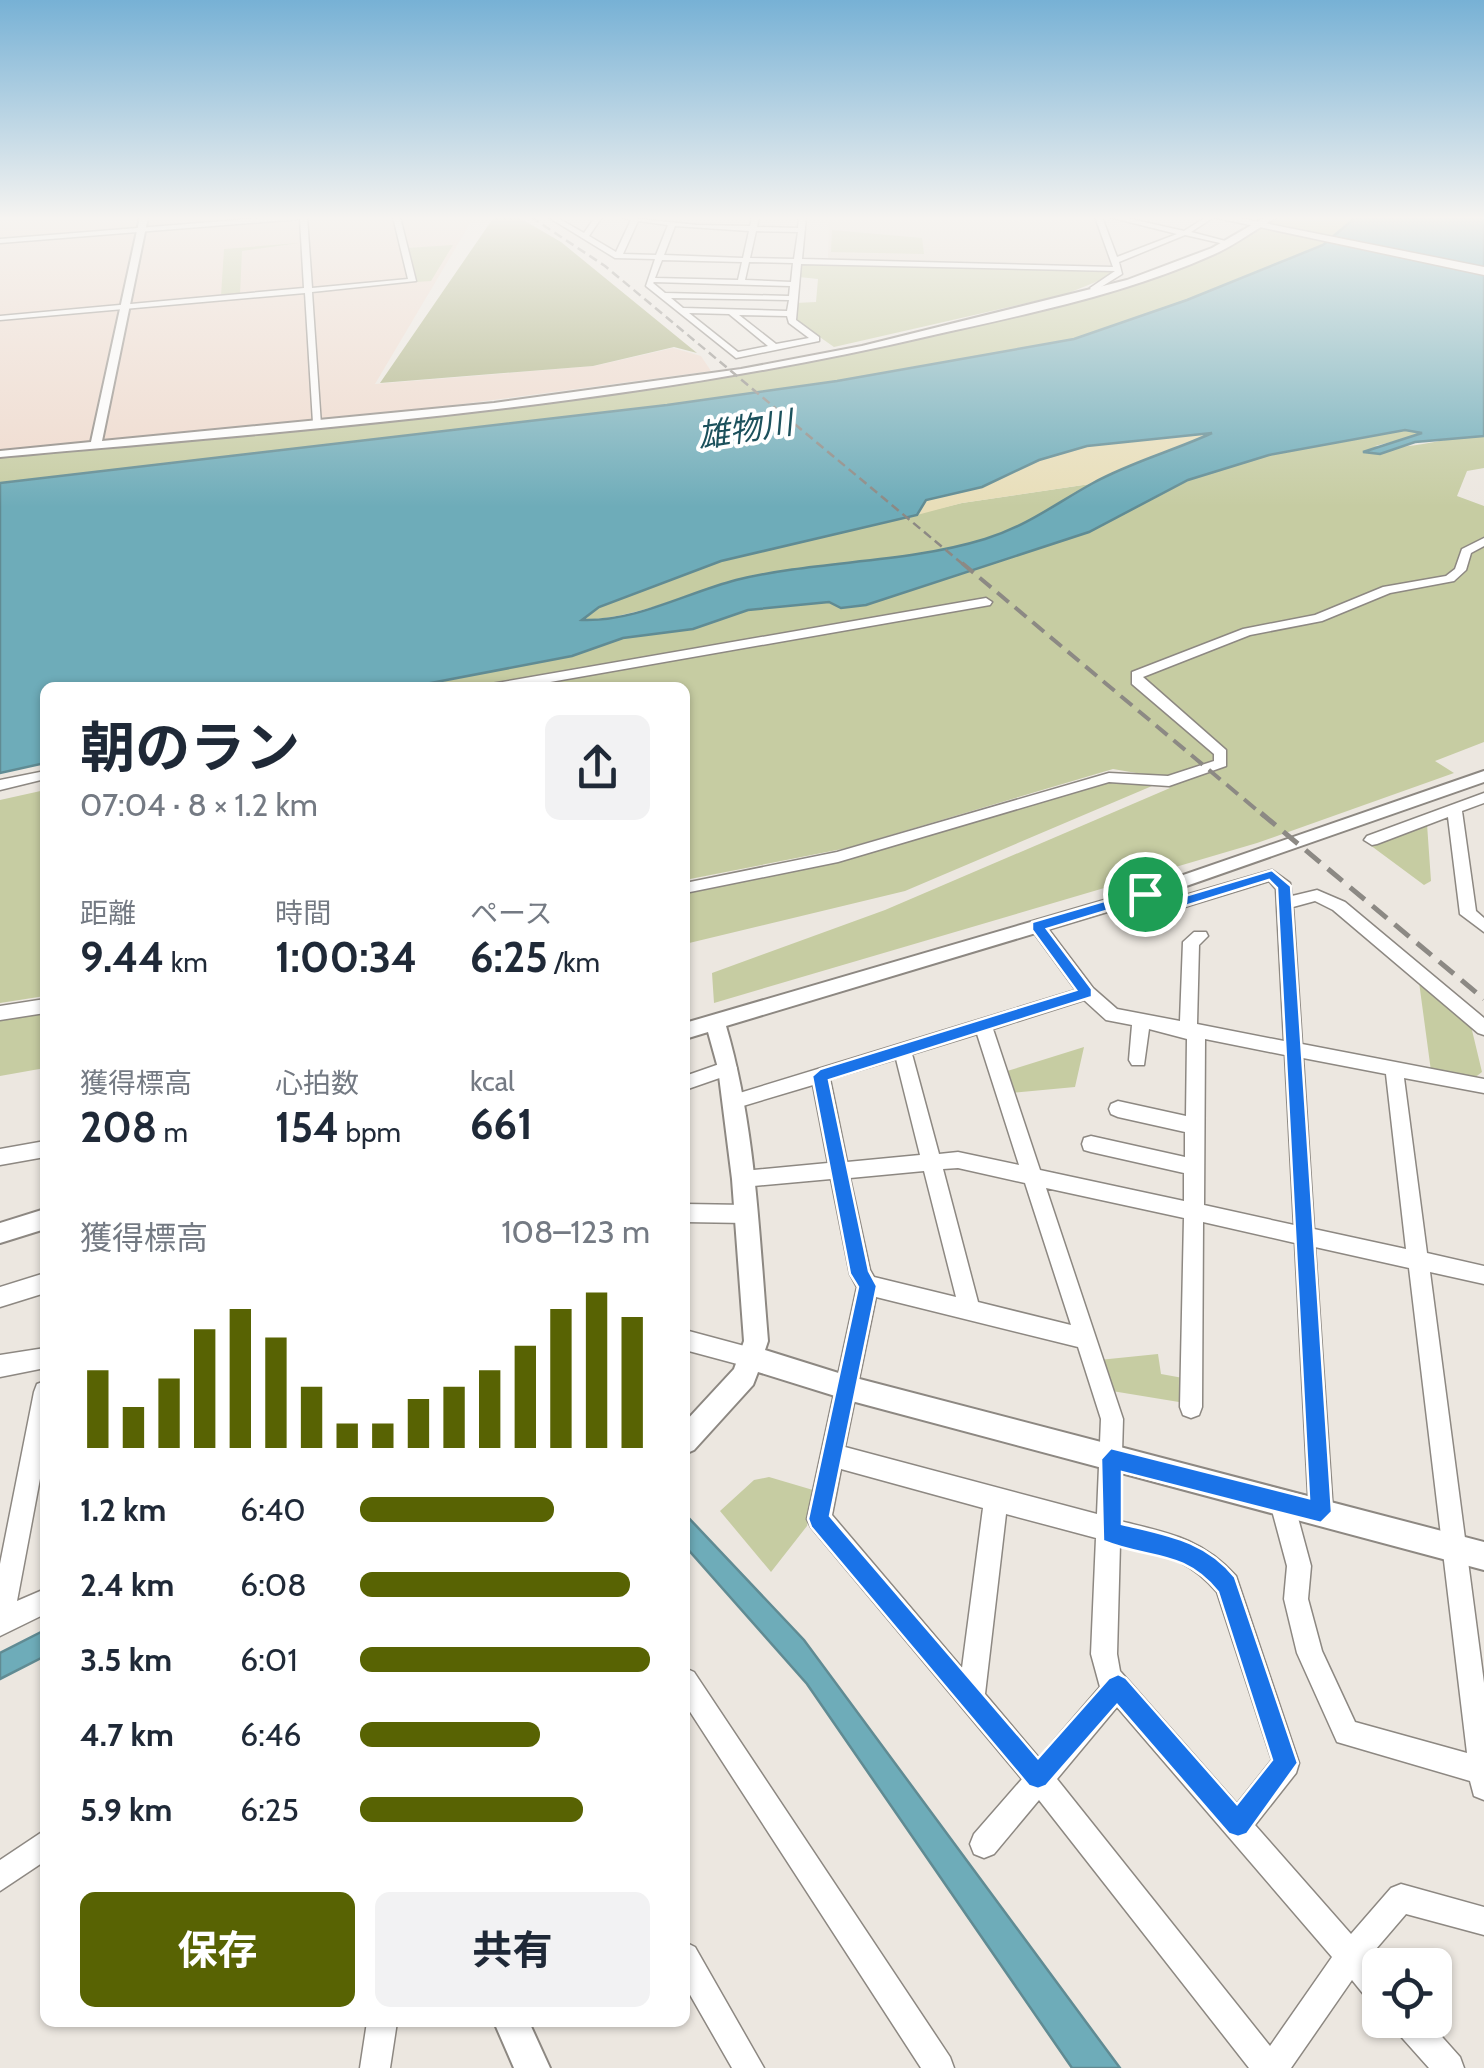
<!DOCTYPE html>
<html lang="ja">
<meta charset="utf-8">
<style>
:root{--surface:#fff;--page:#f2f2f3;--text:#1f2937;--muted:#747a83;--accent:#586303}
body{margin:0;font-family:Cabin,"Noto Sans JP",sans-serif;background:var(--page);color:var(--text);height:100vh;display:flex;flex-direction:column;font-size:38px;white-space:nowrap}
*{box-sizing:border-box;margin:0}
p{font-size:32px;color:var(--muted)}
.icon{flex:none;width:55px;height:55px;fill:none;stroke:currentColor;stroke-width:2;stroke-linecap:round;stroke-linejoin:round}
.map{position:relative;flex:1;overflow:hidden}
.details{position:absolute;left:40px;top:682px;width:650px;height:1345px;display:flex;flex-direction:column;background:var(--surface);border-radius:15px;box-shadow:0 2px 8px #0004}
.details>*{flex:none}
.buttons{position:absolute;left:1362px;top:1948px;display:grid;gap:20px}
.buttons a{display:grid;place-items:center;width:90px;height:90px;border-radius:15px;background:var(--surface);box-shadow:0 2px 8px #0004;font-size:50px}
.pin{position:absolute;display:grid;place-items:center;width:85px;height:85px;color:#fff;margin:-42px;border:5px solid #fff;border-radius:50%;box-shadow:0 2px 10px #0007}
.round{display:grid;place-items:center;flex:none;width:105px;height:105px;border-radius:15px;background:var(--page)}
.overview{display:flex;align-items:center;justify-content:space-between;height:170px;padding:0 40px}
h1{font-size:55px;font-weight:700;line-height:75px}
.metrics{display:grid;grid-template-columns:repeat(3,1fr);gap:15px;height:170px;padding:10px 40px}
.metrics div{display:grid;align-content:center}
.metrics b{font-size:42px;font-weight:700}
.metrics small{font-size:28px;font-weight:400}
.metrics p{font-size:28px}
.chart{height:280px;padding:20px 40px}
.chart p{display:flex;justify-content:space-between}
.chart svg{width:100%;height:180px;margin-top:10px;stroke:var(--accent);stroke-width:6}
.action{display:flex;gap:20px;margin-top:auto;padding:20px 40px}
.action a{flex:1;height:115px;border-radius:15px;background:var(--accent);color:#fff;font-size:40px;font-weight:700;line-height:115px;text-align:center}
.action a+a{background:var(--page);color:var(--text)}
ul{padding:0 40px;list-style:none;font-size:32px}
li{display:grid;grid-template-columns:160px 120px 1fr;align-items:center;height:75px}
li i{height:25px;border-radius:12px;background:var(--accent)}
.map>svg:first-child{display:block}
</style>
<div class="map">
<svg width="1484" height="2068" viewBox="0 0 1484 2068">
<rect width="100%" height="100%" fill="#ece7e0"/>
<path fill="#efd9cc" d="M 16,217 L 474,217 L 375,384 L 594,366 L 673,348 L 701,356 L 711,371 L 387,414 L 0,451 L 0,220 Z"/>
<path fill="#e4dacd" d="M 829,217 L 1097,217 L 1114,268 L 828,261 Z"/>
<path fill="#c6cca2" d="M 1284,217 L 1356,217 L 1323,245 L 1128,323 L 1074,339 L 835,382 L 667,405 L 0,483 L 0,457 L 438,412 L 833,356 L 1040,308 L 1202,258 L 1238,243 L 1254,229 L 1277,226 L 1269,221 Z
M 832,230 L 922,238 L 924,254 L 831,252 Z
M 299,243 L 242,251 L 240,295 L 221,296 L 224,249 Z
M 453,245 L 431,281 L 416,282 L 407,248 Z
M 802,263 L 1112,270 L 1113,275 L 1066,294 L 834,347 L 794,319 L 795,303 L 816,302 L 818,279 L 799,277 Z
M 1405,430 L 1423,434 L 1375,446 C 1410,452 1448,435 1484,436 L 1484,468 L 1467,471 L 1457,496 L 1484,506 L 1484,742 L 1435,761 L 1454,773 L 1257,843 L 714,1003 L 712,973 L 885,910 L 1170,788 L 1160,777 L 1113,769 L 847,848 L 685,880 L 685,688 L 410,688 L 572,656 L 623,638 L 693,629 L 748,610 L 829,602 L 841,608 L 866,605 L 1089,532 L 1188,480 L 1269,455 Z
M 1090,484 C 1033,527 963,550 893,560 C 841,568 786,566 734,581 C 683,595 634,619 580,620 L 599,607 L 721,561 L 962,503 Z
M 1116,781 L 1152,786 L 905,891 L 685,944 L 685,892 L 835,861 Z
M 45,790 L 45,996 L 0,1003 L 0,800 Z
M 1427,824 L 1431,881 L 1424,885 L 1370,845 Z
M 1419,982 L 1471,1026 L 1482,1072 L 1473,1079 L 1431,1071 Z
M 45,1009 L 45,1068 L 0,1076 L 0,1017 Z
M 1084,1047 L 1075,1087 L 1011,1093 L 1004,1072 Z
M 1158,1354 L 1161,1374 L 1183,1378 L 1185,1403 L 1112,1391 L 1099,1360 Z
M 769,1477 L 813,1490 L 807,1526 L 771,1572 L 720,1511 L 754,1480 Z"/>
<path fill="#a9af7e" d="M 494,217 L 518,217 L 561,242 L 697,353 L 674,347 L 593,366 L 380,383 Z"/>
<path fill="#e8deb9" d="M 1219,431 L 1090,484 L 962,503 L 917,515 L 926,500 L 982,487 L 1039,460 L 1087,446 Z"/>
<path fill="#6eacb9" stroke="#608b93" stroke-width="2.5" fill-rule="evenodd" d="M 1356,217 L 1484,217 L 1484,436 L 1415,442 L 1380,454 L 1363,452 L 1422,433 L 1405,430 L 1269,455 L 1188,480 L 1089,532 L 866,605 L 841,608 L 829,602 L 748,610 L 693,629 L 623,638 L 572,656 L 410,687 L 45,688 L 45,763 L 0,773 L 0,483 L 667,405 L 837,381 L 1074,339 L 1187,300 L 1323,245 ZM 1212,433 C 1173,451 1131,462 1093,483 C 1055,504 1027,526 985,539 C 903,564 818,560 736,580 C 686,593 635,622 582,620 L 599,607 L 721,561 L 917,515 L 926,500 L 982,487 L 1039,460 L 1087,446 Z
M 685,1514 L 804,1640 L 1120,2068 L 1072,2068 L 807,1684 L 685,1546 Z
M 45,1630 L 45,1656 L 0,1679 L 0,1653 Z"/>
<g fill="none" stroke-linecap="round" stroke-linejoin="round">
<g stroke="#8d8882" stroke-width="3">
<path id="minor" d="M 275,217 L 307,217 L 312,288 L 408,279 L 393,217 L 400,217 L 416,281 L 312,292 L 321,425 L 313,423 L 305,293 L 0,320 L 0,316 L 304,288 L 300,219 L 0,243 L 0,239 Z
M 548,217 L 556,217 L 584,233 L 595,217 L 602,217 L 589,236 L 616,252 L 631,220 L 622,217 L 697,225 L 750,226 L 752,217 L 759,217 L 757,227 L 798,228 L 799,217 L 806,217 L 802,259 L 1113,267 L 1095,217 L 1102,217 L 1117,257 L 1177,234 L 1109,217 L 1122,217 L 1184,231 L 1206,217 L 1214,217 L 1191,232 L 1233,243 L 1229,245 L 1185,235 L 1119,262 L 1122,274 L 1093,292 L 1090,288 L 1115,271 L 801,264 L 796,320 L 819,337 L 819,341 L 736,358 L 646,286 L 655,259 L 615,258 ZM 638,221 L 668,225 L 656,255 L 623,254 ZM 675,226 L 749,231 L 743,258 L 664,255 ZM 756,231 L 798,232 L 794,259 L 750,258 ZM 662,260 L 742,262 L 738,280 L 655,278 ZM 749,262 L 793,263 L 791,282 L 745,280 ZM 653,283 L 654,282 L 790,286 L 789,296 L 665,293 ZM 671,298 L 789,300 L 787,311 L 683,308 ZM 689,313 L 729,314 L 768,346 L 738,352 ZM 739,315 L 787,316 L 789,323 L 809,338 L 776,344 Z
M 1484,538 L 1484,546 L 1471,553 L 1466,570 L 1454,581 L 1390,593 L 1322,621 L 1250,635 L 1143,677 L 1226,750 L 1226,766 L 1169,786 L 1109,782 L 838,862 L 685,893 L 685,883 L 837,852 L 1109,773 L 1168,776 L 1214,761 L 1214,754 L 1132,684 L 1132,672 L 1243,629 L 1315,615 L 1383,587 L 1446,576 L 1455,569 L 1462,549 Z
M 986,598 L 992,602 L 990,605 L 516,688 L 485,688 L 491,684 Z
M 445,684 L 457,684 L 463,688 L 439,688 Z
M 45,771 L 45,779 L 0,790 L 0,780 Z
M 1484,793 L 1484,803 L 1462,811 L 1476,911 L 1484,918 L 1484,932 L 1460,914 L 1448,817 L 1377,844 L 1372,845 L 1364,840 L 1367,836 Z
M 1272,870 L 1290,883 L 1292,896 L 1317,890 L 1345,902 L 1484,1018 L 1484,1035 L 1478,1033 L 1333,910 L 1315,901 L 1293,907 L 1302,1044 L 1484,1079 L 1484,1093 L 1404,1078 L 1427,1253 L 1484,1266 L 1484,1284 L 1430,1272 L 1484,1683 L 1484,1800 L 1474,1796 L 1470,1781 L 1337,1742 L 1297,1653 L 1284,1599 L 1287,1566 L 1270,1503 L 1274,1495 L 1282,1491 L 1290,1495 L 1294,1503 L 1311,1566 L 1308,1599 L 1322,1651 L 1355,1722 L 1467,1753 L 1409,1268 L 1315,1247 L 1333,1512 L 1329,1520 L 1321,1524 L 1313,1520 L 1309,1512 L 1295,1243 L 1203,1222 L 1202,1407 L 1199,1415 L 1191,1418 L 1183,1415 L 1180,1407 L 1184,1218 L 1046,1188 L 1123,1419 L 1120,1521 C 1168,1533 1202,1538 1236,1576 L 1299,1763 L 1296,1773 L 1255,1825 L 1351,1934 L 1391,1888 L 1401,1884 L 1484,1907 L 1484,1935 L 1406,1914 L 1370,1956 L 1380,1967 L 1380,2005 L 1369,2001 L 1352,1980 L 1291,2068 L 1249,2068 L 1039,1800 L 994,1854 L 984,1858 L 974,1854 L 970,1844 L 974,1834 L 1022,1779 L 811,1527 L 807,1519 L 857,1287 L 850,1274 L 831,1179 L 743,1187 L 736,1185 L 733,1179 L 736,1173 L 743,1171 L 828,1163 L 813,1085 L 733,1109 L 727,1107 L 724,1102 L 727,1097 L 733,1095 L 1076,990 L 1029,926 L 1037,920 L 1043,922 L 1093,988 L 1117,1009 L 1180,1021 L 1183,942 L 1194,932 L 1206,932 L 1208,936 L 1199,945 L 1197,1024 L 1284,1041 L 1276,889 L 1269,881 L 1165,913 L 1148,910 L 1137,894 L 1145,889 L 1151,890 L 1159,901 L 1165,901 ZM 1084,1000 L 1106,1020 L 1132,1025 L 1129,1060 L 1132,1065 L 1144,1065 L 1149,1029 L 1187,1039 L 1186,1116 L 1118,1101 L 1111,1104 L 1109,1109 L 1111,1114 L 1118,1117 L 1185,1132 L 1185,1157 L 1091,1136 L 1084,1138 L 1082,1144 L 1084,1150 L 1091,1152 L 1184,1173 L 1184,1201 L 1040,1170 L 993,1029 ZM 977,1034 L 1019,1165 L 958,1152 L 939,1154 L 912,1054 ZM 1205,1039 L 1285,1055 L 1294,1225 L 1204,1205 ZM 1303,1058 L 1386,1074 L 1406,1249 L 1314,1229 ZM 896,1059 L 920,1155 L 847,1162 L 830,1079 ZM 958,1168 L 1025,1183 L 1071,1325 L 978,1302 L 943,1169 ZM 924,1171 L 956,1297 L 874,1277 L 870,1270 L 850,1178 ZM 876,1297 L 1078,1347 L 1101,1419 L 1097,1514 L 845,1447 ZM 841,1469 L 983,1508 L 962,1668 L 832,1515 ZM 1006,1514 L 1096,1538 L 1091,1654 L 1100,1687 L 1039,1758 L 985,1694 ZM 1120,1544 C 1163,1556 1186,1556 1217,1592 L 1272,1760 L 1237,1804 L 1120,1671 L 1117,1654 ZM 1117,1707 L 1332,1957 L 1270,2046 L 1057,1779 Z
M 45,999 L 45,1013 L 0,1020 L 0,1006 Z
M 728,1061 L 734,1063 L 737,1068 L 734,1073 L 685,1090 L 685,1076 Z
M 45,1141 L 45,1157 L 0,1165 L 0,1149 Z
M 685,1204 L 746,1205 L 753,1208 L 756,1214 L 753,1220 L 746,1223 L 685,1222 Z
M 45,1273 L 45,1293 L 0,1307 L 0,1287 Z
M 685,1330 L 752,1348 L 760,1351 L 763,1358 L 760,1365 L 752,1368 L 685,1350 Z
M 45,1348 L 45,1368 L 0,1377 L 0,1355 Z
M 45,1381 L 45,1452 L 17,1601 L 45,1589 L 45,1614 L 0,1636 L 0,1564 L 34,1392 L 37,1384 Z
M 685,1668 L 694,1672 L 950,2057 L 954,2068 L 921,2068 L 685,1704 Z
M 45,1830 L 45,1861 L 0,1891 L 0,1860 Z
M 685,1942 L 695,1947 L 764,2068 L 732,2068 L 685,1986 Z
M 1392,2020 L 1427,2020 L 1460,2057 L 1464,2068 L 1429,2068 L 1396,2031 Z
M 367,2022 L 397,2022 L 390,2068 L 360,2068 Z"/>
</g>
<g stroke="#8d8882" stroke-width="4">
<path id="tertiary" d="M 140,217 L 148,217 L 102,441 L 494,403 L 741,369 L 862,346 L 1127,280 L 1212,248 L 1262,219 L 1277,217 C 1258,228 1239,242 1219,252 C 1128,294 1026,314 929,336 C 624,407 311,429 0,457 L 0,451 L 91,442 Z
M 1484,771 L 1484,782 L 1149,899 L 726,1026 C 756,1128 759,1236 768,1341 L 765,1350 L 848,1376 L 1484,1542 L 1484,1570 L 848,1400 L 758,1372 L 753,1385 L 694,1450 L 685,1454 L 685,1422 L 734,1369 L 744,1341 L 732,1179 L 718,1068 L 708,1032 L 685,1039 L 685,1023 L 1137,891 Z
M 45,1209 L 45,1229 L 0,1243 L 0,1223 Z
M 494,2022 L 529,2022 L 550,2068 L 514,2068 Z"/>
</g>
<g stroke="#8d8882" stroke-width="3">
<path id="primary" d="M 1212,217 L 1234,217 L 1484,267 L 1484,275 Z"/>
</g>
<use href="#minor" fill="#fff" fill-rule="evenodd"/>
<use href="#tertiary" fill="#fff" fill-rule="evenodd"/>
<use href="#primary" fill="#fff" fill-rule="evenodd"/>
<path stroke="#8c8984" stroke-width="2.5" stroke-dasharray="9 5" stroke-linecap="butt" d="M 531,217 L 605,266 L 965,566"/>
<path stroke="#8c8984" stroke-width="4" stroke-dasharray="15 8" stroke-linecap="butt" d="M 962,563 L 1264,816"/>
<path stroke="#8c8984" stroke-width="5" stroke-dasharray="19 10" stroke-linecap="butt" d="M 1261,813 L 1484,999"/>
</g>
<linearGradient id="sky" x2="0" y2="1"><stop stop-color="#77b1d5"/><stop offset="0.43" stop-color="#f6f4f1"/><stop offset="1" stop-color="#f6f4f1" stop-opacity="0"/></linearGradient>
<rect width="1484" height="507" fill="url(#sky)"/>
<path fill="#1a73e8" stroke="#fff" stroke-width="2.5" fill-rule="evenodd" d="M 1272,870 L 1291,886 L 1332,1512 L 1321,1523 L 1122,1472 L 1122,1524 C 1167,1535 1205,1540 1235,1577 L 1298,1763 L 1247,1834 L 1238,1837 L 1229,1834 L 1117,1705 L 1046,1786 L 1038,1789 L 1029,1786 L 811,1527 L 808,1519 L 858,1287 L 850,1274 L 812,1076 L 820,1069 L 1076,990 L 1032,930 L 1032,922 L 1145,889 L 1165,902 ZM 1269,880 L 1277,888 L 1309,1498 L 1111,1448 L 1101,1459 L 1103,1541 C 1149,1560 1183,1549 1218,1592 L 1272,1760 L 1237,1804 L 1126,1678 L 1118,1674 L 1109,1678 L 1038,1758 L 830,1516 L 877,1286 L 869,1271 L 829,1080 L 1092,997 L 1092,989 L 1047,929 L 1142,900 L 1149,909 L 1166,912 Z"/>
<g text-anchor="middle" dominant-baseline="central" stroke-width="8" stroke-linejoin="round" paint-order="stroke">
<g font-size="32" font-style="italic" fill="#1c515c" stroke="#fff">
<text transform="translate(745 429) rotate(-9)">雄物川</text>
</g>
</g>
</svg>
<div class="buttons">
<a><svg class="icon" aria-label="locate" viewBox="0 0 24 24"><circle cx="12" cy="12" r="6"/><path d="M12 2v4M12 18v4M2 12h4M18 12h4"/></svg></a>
</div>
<div class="pin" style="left:1145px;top:894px;background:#1e9e55"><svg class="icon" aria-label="arrive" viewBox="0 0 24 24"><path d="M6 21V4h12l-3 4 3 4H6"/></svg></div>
<section class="details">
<div class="overview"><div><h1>朝のラン</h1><p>07:04 · 8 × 1.2 km</p></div><a class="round"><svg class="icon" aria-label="share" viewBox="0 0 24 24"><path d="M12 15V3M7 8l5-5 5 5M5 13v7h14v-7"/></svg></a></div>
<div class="metrics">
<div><p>距離</p><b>9.44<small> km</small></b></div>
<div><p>時間</p><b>1:00:34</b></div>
<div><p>ペース</p><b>6:25<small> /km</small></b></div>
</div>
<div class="metrics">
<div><p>獲得標高</p><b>208<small> m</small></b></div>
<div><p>心拍数</p><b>154<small> bpm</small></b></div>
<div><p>kcal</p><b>661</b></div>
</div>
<div class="chart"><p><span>獲得標高</span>108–123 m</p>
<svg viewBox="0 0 160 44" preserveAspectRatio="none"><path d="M5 44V25M15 44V34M25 44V27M35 44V15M45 44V10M55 44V17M65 44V29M75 44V38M85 44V38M95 44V32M105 44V29M115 44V25M125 44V19M135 44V10M145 44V6M155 44V12"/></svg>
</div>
<ul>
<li><b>1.2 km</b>6:40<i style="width:67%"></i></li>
<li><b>2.4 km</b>6:08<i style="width:93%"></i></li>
<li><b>3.5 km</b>6:01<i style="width:100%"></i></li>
<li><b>4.7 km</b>6:46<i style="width:62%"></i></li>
<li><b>5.9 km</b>6:25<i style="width:77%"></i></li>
</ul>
<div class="action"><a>保存</a><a>共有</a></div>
</section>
</div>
